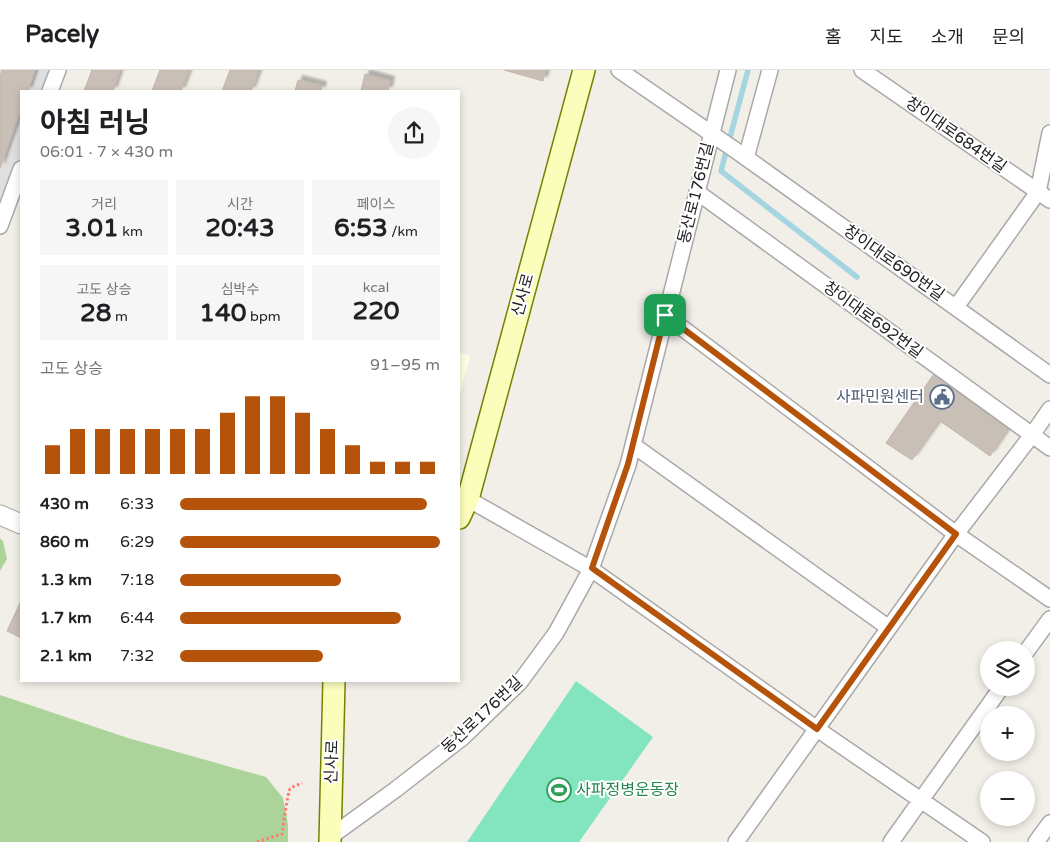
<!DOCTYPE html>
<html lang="ko">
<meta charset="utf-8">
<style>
:root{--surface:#fff;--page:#f6f6f6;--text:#202124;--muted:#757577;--line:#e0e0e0;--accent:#b45309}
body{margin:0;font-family:"Varela Round","Noto Sans KR",sans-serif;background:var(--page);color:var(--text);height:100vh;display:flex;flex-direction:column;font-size:19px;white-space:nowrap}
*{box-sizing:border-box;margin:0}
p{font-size:16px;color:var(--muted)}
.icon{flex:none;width:28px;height:28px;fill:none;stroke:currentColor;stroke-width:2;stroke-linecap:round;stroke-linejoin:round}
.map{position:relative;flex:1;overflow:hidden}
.sheet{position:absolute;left:20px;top:20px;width:440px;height:592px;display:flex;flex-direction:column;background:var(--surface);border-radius:0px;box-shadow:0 2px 8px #0003}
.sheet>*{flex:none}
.fabs{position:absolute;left:980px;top:571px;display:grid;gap:10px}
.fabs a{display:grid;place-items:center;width:55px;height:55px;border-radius:50%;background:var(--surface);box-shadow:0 2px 8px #0003;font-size:25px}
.pin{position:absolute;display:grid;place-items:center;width:42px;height:42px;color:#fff;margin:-21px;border-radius:10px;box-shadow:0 2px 8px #0006}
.round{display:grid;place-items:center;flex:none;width:52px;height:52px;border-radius:26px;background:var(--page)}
.summary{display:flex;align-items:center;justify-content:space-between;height:85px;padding:0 20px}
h1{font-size:28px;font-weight:700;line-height:38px}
.stats{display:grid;grid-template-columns:repeat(3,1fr);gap:8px;height:85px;padding:5px 20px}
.stats div{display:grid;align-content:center;border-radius:0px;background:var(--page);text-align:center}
.stats b{font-size:25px;font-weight:700}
.stats small{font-size:14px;font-weight:400}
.stats p{font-size:14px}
.chart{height:140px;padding:10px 20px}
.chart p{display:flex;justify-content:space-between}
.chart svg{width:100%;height:90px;margin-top:5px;stroke:var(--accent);stroke-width:6}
ul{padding:0 20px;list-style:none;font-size:16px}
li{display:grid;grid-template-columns:80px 60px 1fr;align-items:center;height:38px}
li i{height:12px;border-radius:6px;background:var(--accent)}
header{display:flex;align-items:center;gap:30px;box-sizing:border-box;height:70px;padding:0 25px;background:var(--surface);border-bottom:1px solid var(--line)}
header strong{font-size:24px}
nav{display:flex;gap:28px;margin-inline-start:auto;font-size:18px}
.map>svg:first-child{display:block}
</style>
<header>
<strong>Pacely</strong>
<nav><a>홈</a><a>지도</a><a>소개</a><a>문의</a></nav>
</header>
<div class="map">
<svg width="1050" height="772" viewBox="0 0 1050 772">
<defs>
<filter id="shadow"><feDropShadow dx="4.5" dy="-4.5" stdDeviation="1" flood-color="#0004"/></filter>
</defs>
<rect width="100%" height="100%" fill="#f2efe8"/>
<path fill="#e0dfdf" d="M 0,0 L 55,0 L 47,21 L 21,21 L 21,91 L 0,149 Z"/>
<path fill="#ffffe5" d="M 459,282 L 470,286 L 459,327 Z"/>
<path fill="#acd49a" d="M 0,468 L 3,471 L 7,489 L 0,501 Z
M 0,625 L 128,668 L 266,707 L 283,728 L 288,754 L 288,772 L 0,772 Z"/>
<path fill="#82e5bf" d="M 576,611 L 653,667 L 579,772 L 467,772 Z"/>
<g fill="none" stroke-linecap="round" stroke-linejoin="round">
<path stroke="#a6d5e2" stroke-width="5.5" d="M 748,0 L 721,101 L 857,207"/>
</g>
<path fill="#c8bfb7" stroke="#c5b5a9" filter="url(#shadow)" d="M 2,0 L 35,0 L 28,21 L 21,21 L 21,39 L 0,98 L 0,7 Z
M 92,0 L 120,0 L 113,21 L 84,21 Z
M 160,0 L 189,0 L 181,21 L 152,21 Z
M 230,0 L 259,0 L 251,21 L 222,21 Z
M 504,0 L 546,0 L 543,11 Z
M 365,4 L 390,11 L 388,21 L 361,21 Z
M 298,10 L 322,16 L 321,21 L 295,21 Z
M 934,304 L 1010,357 L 990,386 L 940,351 L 912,390 L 886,373 Z
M 20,533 L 21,533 L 21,568 L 7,561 Z"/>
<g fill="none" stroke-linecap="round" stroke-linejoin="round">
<g stroke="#a9a9a9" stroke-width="18">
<path id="minor" d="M 619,0 L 738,82 L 1050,305
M 862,0 L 1050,130
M 50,21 L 58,0
M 746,88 L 770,0
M 697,122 L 1050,378
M 0,156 L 21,99
M 956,237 L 1038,122 L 1050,63
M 665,245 L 956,464 L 1050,529
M 633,375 L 889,558
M 468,429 L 591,499 L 817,659 L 982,772
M 1026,582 L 1050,549
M 330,767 L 395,720 L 462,668 L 520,612 L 556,563 L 591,499 L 628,395 L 728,0
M 736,772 L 956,464 L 1032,365 L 1050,339
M 891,772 L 1001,618
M 1036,772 L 1050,753"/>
</g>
<g stroke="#a9a9a9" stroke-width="21">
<path id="tertiary" d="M 0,445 L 21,454"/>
</g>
<g stroke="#748200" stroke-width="24">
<path id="secondary" d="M 459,448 L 468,429 L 584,0
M 330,772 L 334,611"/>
</g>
<path stroke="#ff7b6d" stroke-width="3" stroke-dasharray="2.5 2.5" stroke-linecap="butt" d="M 257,772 L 282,764 C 283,758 288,721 290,719 C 293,716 298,715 302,713"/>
<use href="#minor" stroke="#fff" stroke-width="15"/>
<use href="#tertiary" stroke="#fff" stroke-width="19"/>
<use href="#secondary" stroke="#fbfebb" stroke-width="21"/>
</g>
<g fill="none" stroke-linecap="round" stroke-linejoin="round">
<g stroke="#fff" stroke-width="10">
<path id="route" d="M 665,245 L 956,464 L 817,659 L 592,498 L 628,394 Z"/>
</g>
<use href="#route" stroke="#b45309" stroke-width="6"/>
</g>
<defs>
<g id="civic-ring" transform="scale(1.25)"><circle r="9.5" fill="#fff" stroke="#5c6f8a" stroke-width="1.5"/><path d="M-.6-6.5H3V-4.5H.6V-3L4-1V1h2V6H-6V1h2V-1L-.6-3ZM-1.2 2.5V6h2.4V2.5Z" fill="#5c6f8a"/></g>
<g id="stadium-ring" transform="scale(1.25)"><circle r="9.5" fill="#fff" stroke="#2e9e5b" stroke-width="1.5"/><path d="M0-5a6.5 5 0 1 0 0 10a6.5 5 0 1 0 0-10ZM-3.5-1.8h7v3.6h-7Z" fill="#2e9e5b"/></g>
</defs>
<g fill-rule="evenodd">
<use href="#civic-ring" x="942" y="327"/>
<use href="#stadium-ring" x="559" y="720"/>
</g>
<g text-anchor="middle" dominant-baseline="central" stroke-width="4" stroke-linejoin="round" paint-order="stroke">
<g font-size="16" fill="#222" stroke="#fff">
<text transform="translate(956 65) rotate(35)">창이대로684번길</text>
<text transform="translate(696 123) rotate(-76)">동산로176번길</text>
<text transform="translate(894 193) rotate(35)">창이대로690번길</text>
<text transform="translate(523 225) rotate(-75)">신사로</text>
<text transform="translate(873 250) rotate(36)">창이대로692번길</text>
<text transform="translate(482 645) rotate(-43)">동산로176번길</text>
<text transform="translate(332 692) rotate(-88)">신사로</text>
</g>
<g font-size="16" fill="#4e5e75" stroke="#fff" text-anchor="end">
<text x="924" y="327">사파민원센터</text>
</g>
<g font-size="16" fill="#27864d" stroke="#fff" text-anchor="start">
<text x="576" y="720">사파정병운동장</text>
</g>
</g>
</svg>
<div class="fabs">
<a><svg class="icon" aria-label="layers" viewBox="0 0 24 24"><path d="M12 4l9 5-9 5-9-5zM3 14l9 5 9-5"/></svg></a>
<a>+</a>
<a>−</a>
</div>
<div class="pin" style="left:665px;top:245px;background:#1e9e55"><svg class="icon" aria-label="arrive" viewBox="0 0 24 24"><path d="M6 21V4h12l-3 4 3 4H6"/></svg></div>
<section class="sheet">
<div class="summary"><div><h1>아침 러닝</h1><p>06:01 · 7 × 430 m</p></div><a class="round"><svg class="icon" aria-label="share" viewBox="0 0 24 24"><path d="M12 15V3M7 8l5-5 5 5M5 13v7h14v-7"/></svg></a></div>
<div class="stats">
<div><p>거리</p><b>3.01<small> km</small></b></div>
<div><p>시간</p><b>20:43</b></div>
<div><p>페이스</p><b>6:53<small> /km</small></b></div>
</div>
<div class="stats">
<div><p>고도 상승</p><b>28<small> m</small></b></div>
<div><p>심박수</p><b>140<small> bpm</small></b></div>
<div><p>kcal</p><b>220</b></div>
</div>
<div class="chart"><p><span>고도 상승</span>91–95 m</p>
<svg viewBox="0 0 160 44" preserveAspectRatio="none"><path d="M5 44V30M15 44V22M25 44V22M35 44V22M45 44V22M55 44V22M65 44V22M75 44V14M85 44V6M95 44V6M105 44V14M115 44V22M125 44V30M135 44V38M145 44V38M155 44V38"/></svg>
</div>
<ul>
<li><b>430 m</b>6:33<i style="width:95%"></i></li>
<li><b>860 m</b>6:29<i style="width:100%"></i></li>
<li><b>1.3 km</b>7:18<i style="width:62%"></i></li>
<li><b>1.7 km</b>6:44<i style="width:85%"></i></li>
<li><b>2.1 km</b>7:32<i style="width:55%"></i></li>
</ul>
</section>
</div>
